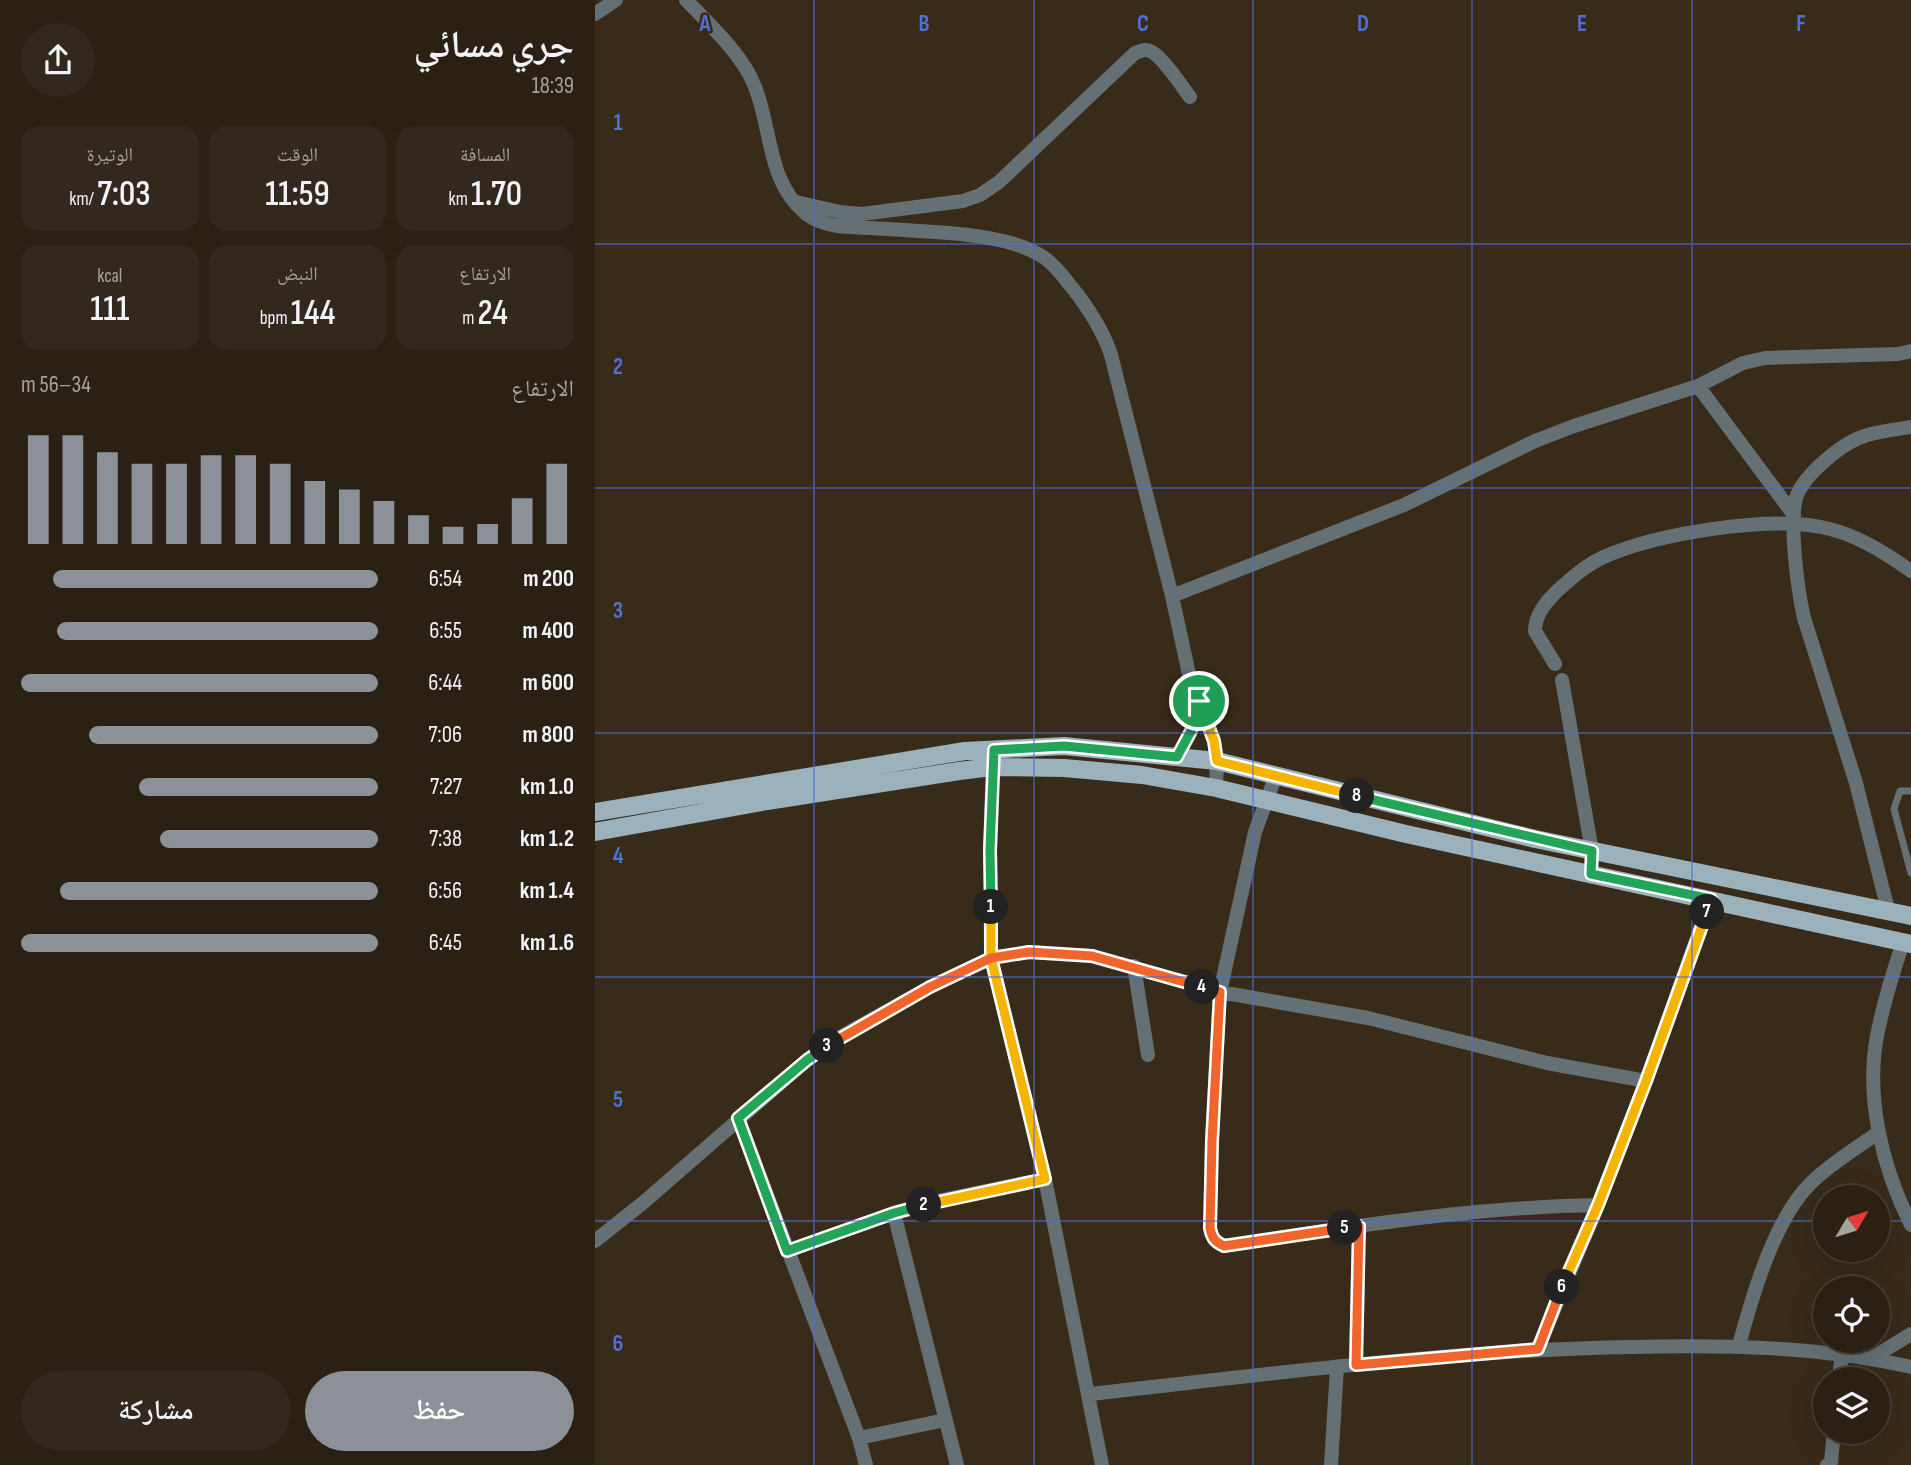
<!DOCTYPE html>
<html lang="ar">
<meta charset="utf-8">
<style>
:root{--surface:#2a2014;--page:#32281d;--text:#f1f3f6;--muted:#a5a3a0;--line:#463e34;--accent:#8c9099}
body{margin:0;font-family:"Sofia Sans Condensed","Noto Naskh Arabic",sans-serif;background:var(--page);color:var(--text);direction:rtl;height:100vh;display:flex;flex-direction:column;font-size:26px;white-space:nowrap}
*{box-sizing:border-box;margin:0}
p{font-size:23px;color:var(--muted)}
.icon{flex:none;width:38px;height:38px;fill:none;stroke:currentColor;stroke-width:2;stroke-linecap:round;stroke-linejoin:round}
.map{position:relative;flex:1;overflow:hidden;direction:ltr}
.panel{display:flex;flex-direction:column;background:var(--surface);width:595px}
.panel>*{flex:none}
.needle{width:46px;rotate:52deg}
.tools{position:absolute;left:1218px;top:1185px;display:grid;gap:14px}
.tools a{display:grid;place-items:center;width:77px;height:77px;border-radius:50%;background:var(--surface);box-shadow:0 7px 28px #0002,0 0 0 2px var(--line);font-size:35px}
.pin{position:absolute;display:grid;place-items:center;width:60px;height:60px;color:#fff;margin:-30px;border:4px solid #fff;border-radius:50%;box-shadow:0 2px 7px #0007}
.km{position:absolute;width:35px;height:35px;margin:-18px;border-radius:50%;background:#222;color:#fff;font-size:19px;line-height:35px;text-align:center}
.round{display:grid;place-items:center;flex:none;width:74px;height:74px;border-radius:37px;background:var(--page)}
.headline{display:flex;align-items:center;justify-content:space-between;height:119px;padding:0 21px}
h1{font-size:38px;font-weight:600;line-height:52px}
.figures{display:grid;grid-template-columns:repeat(3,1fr);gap:10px;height:119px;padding:7px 21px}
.figures div{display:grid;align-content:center;border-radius:18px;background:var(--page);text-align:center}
.figures b{font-size:35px;font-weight:600}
.figures small{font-size:19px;font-weight:400}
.figures p{font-size:19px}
.chart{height:196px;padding:14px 21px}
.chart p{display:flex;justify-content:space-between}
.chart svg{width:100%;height:126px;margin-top:7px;stroke:var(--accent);stroke-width:6}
.primary-button{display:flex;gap:14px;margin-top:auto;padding:14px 21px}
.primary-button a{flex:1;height:80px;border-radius:42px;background:var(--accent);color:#fff;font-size:28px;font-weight:600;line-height:80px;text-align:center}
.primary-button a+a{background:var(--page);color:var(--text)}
ul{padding:0 21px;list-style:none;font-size:23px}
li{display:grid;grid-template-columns:112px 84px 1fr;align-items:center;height:52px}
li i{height:18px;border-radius:9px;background:var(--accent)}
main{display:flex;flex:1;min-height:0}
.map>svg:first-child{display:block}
</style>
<main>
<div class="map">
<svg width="1316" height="1465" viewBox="0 0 1316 1465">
<rect width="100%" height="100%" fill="#382b1a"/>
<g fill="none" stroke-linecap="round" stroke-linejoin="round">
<path stroke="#657075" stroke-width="7" d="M 1316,791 L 1305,791 L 1299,809 L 1316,873"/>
<path stroke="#657075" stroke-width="14" d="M 91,0 C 114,24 149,56 160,87 C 177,129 172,181 210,213 C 229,228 253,227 276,228 C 325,232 412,230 451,259 C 464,269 473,283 483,295 C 497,314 509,333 516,355 L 577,596 L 594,674 L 619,741 L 622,761 L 621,788
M 0,14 L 21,0
M 201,202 L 245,212 L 267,214 L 368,201 L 385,195 L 404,182 L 540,53 C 546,51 551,48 557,52 C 569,59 586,85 595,97
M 1103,386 L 1148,363 L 1170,358 L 1303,354 L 1316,351
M 577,596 L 809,505 L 940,441 L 979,426 L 1103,386 L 1199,515
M 960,664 L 940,631 C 940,614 952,601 963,590 C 978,577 992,564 1011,556 C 1062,534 1170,516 1226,527 C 1259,533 1289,552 1316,571
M 967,680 L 997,851 L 996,874
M 582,757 L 596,731 L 604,701
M 398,758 L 395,850 L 396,958 L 450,1179 L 507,1465
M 681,775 L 660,832 L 625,992 L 617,1141 L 615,1228 C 617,1238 620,1242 629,1246 C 753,1227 878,1207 1003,1205
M 1293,910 L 1261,783 L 1209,618 C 1203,592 1193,519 1202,495 C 1210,475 1244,446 1264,438 C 1280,431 1299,430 1316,427
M 1308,942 C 1298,973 1288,1004 1282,1036 C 1270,1099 1288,1169 1316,1225
M 539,966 L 553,1055
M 143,1118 L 264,1438 L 271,1465
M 0,1241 L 49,1202 L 212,1060 L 245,1037 L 335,987 L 396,958 L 434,952 L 497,956 L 625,992 L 773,1018 L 952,1063 L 1051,1081
M 192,1251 L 299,1213
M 1144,1345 C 1157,1297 1179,1220 1215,1184 C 1233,1165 1262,1148 1284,1132
M 943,1348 L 1003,1205 L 1051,1081 L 1116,899
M 1277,1358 L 1316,1334
M 761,1365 L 764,1226
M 1244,1379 L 1247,1353
M 495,1394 C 675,1374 856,1350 1037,1347 C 1131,1345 1224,1346 1316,1367
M 264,1438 L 350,1420
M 362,1465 L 299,1213 L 347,1200 L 450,1179
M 736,1465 L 742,1367
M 1232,1465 L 1236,1462 L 1239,1432"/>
<path stroke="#9bb2bc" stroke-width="18" d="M 0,812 L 370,751 L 469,746 L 622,761 L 940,839 L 1316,916
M 0,832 L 172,801 L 364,771 L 397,767 L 469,768 L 547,775 L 621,788 L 811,834 L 1316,944"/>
</g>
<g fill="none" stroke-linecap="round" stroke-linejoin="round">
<g stroke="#fff" stroke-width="14">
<path id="split-1" d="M 396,907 L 395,850 L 399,750 L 469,746 L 582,757 L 596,731 L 604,701"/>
</g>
<g stroke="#fff" stroke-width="14">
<path id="split-2" d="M 329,1205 L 450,1179 L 396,958 L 396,907"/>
</g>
<g stroke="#fff" stroke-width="14">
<path id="split-3" d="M 232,1046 L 212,1060 L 143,1118 L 192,1251 L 299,1213 L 329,1205"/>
</g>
<g stroke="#fff" stroke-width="14">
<path id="split-4" d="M 232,1046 L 335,987 L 396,958 L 434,952 L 497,956 L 607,987"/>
</g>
<g stroke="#fff" stroke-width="14">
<path id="split-5" d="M 607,987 L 625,992 L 617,1141 L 615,1228 C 617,1238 620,1242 629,1246 L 750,1228"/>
</g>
<g stroke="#fff" stroke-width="14">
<path id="split-6" d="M 750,1228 L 764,1226 L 761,1365 L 943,1349 L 967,1287"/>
</g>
<g stroke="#fff" stroke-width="14">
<path id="split-7" d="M 967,1287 L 1003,1205 L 1051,1081 L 1112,912"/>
</g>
<g stroke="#fff" stroke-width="14">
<path id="split-8" d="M 762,796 L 997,851 L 996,874 L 1116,899 L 1112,912"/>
</g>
<g stroke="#fff" stroke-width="14">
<path id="split-9" d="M 604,701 L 619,741 L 622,761 L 762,796"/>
</g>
<use href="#split-1" stroke="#22a559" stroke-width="9"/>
<use href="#split-2" stroke="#f5b400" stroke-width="9"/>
<use href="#split-3" stroke="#22a559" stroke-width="9"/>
<use href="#split-4" stroke="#f0652b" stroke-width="9"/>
<use href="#split-5" stroke="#f0652b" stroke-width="9"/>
<use href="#split-6" stroke="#f0652b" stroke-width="9"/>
<use href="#split-7" stroke="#f5b400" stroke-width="9"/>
<use href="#split-8" stroke="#22a559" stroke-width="9"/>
<use href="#split-9" stroke="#f5b400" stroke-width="9"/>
</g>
<path fill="none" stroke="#4e71d6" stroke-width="2" stroke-opacity="0.55" d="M 219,0 L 219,1465M 439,0 L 439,1465M 658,0 L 658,1465M 877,0 L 877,1465M 1097,0 L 1097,1465M 0,244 L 1316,244M 0,488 L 1316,488M 0,733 L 1316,733M 0,977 L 1316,977M 0,1221 L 1230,1221M 1283,1221 L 1316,1221"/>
<g font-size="23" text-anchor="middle" font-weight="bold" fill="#4e71d6" stroke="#382b1a" stroke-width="5" stroke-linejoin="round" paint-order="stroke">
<text x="110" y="31">A</text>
<text x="329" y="31">B</text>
<text x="548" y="31">C</text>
<text x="768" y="31">D</text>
<text x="987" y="31">E</text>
<text x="1206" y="31">F</text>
<text x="23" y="130">1</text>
<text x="23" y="374">2</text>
<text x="23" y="618">3</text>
<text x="23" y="863">4</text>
<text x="23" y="1107">5</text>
<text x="23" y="1351">6</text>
</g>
</svg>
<div class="tools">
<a><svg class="needle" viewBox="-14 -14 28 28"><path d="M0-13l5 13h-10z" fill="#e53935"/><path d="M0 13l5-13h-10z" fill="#a5a3a0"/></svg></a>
<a><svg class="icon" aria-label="locate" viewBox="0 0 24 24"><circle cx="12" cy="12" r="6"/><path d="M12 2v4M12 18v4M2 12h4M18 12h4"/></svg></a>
<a><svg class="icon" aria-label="layers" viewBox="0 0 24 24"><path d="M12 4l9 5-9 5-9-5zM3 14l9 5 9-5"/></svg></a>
</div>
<div class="pin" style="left:604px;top:701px;background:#1e9e55"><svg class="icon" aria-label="arrive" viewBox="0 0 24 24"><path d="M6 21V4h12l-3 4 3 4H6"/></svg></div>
<b class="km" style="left:396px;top:907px">1</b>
<b class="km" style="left:329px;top:1205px">2</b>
<b class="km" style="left:232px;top:1046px">3</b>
<b class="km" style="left:607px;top:987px">4</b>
<b class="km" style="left:750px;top:1228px">5</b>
<b class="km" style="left:967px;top:1287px">6</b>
<b class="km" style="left:1112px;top:912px">7</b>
<b class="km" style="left:762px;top:796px">8</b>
</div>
<section class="panel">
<div class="headline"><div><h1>جري مسائي</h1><p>18:39</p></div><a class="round"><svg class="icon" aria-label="share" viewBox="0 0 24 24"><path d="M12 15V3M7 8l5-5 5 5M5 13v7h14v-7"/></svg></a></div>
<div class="figures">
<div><p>المسافة</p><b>1.70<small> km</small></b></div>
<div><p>الوقت</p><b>11:59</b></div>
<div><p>الوتيرة</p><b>7:03<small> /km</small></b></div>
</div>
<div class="figures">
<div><p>الارتفاع</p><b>24<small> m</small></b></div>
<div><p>النبض</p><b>144<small> bpm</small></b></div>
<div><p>kcal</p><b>111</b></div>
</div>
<div class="chart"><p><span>الارتفاع</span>34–56 m</p>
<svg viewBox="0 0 160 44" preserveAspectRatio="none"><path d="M5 44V6M15 44V6M25 44V12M35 44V16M45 44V16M55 44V13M65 44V13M75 44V16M85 44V22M95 44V25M105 44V29M115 44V34M125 44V38M135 44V37M145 44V28M155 44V16"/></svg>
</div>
<ul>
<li><b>200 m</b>6:54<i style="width:91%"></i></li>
<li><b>400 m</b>6:55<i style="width:90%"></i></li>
<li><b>600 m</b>6:44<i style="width:100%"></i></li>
<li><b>800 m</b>7:06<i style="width:81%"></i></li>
<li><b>1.0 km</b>7:27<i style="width:67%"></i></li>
<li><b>1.2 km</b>7:38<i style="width:61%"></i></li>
<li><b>1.4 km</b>6:56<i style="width:89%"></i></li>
<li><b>1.6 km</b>6:45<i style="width:100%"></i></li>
</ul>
<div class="primary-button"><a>حفظ</a><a>مشاركة</a></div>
</section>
</main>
